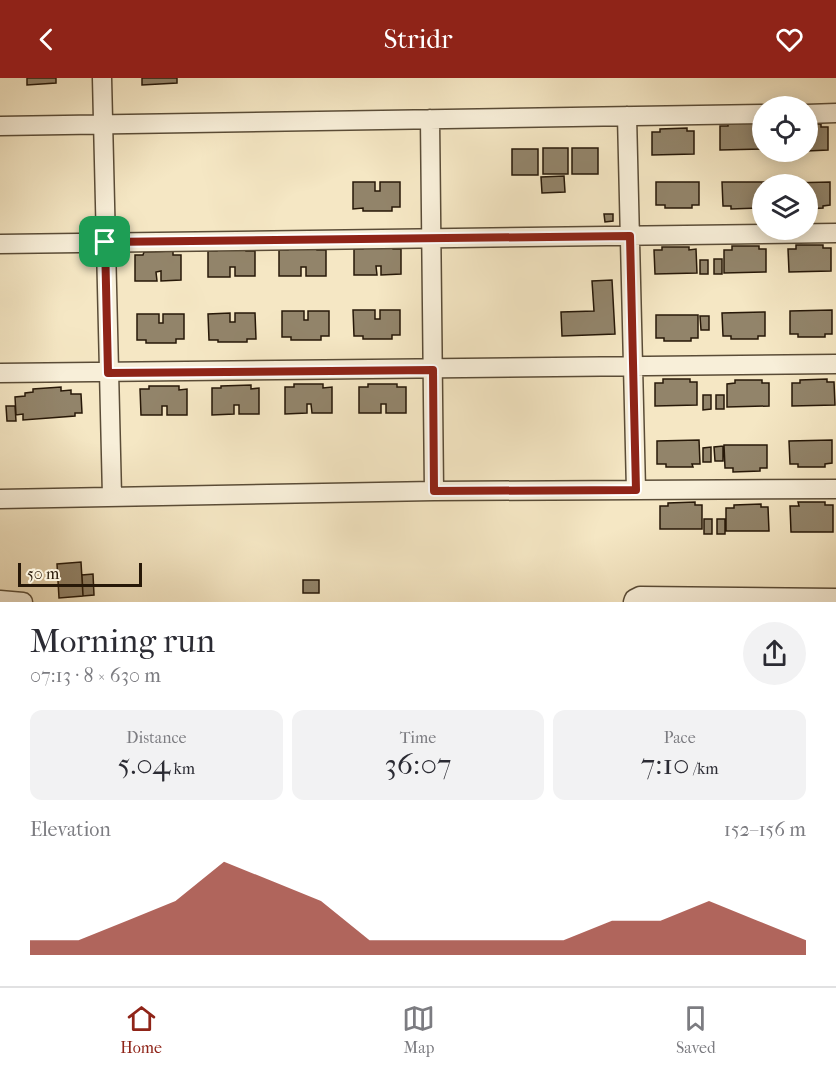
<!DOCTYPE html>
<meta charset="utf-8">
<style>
:root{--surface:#fff;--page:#f2f2f3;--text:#2b2b33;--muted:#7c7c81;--line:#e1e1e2;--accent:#8f2418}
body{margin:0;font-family:"IM FELL French Canon",serif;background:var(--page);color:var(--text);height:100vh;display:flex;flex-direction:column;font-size:22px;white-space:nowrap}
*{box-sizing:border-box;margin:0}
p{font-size:20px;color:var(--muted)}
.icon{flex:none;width:33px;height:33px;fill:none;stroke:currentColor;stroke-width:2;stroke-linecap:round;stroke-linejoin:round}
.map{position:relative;height:524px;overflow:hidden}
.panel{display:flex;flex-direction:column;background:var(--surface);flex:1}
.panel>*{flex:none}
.tools{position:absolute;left:752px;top:18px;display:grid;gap:12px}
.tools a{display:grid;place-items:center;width:66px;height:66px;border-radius:50%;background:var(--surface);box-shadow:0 3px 15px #0003;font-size:30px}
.scale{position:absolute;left:18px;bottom:15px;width:124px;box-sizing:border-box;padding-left:6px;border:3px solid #271808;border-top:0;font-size:16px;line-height:21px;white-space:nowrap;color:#271808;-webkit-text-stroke:4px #f8efd9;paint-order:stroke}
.pin{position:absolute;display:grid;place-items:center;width:51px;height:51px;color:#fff;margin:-26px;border-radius:12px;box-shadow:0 3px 9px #0006}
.round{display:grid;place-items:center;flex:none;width:63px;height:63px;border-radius:32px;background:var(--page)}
.summary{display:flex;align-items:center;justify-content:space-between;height:102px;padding:0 30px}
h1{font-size:33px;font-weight:600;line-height:45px}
.stats{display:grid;grid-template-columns:repeat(3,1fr);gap:9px;height:102px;padding:6px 30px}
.stats div{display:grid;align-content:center;border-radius:12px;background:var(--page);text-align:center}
.stats b{font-size:30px;font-weight:600}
.stats small{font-size:16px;font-weight:400}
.stats p{font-size:16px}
.chart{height:168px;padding:12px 30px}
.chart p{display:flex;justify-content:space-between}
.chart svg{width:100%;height:108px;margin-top:6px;fill:var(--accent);opacity:.7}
header{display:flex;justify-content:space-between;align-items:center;height:78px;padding:0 30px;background:var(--accent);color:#fff;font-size:27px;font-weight:600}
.menu{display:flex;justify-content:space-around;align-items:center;height:84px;border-top:2px solid var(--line);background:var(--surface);font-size:16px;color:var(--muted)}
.menu a{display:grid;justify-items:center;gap:3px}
.menu .active{color:var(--accent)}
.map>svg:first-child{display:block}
</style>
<header><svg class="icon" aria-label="back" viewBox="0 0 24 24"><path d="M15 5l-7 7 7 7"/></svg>Stridr<svg class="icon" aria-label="heart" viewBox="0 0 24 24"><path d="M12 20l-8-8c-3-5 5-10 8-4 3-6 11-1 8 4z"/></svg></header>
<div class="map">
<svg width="836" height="524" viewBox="0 0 836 524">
<rect width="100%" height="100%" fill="#f5e7c4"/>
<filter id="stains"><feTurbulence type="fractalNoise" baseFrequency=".00333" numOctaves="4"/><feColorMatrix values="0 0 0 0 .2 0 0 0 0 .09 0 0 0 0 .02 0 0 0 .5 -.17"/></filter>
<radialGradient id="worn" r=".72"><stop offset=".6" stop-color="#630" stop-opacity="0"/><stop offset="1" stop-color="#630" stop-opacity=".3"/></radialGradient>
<path fill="#92846a" stroke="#271808" stroke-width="1.5" d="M 27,0 L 56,0 L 56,5 L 27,7 Z
M 142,0 L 177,0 L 177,5 L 142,7 Z
M 728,45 L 755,45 L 755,48 L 762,48 L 762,71 L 720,72 L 720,48 L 728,48 Z
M 807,46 L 821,46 L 821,49 L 828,49 L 828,72 L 807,73 Z
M 687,50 L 687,53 L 694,53 L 694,76 L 652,77 L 652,54 L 660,54 L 660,51 Z
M 543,70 L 568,70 L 568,96 L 543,96 Z
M 572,70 L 598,70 L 598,96 L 572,96 Z
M 512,71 L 538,71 L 538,97 L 512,97 Z
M 564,98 L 565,114 L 542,115 L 541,99 Z
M 353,104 L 375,104 L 375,113 L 380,113 L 380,104 L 400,104 L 400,129 L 392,129 L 392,133 L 363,133 L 363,130 L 353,131 Z
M 656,104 L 699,104 L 699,127 L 692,127 L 692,130 L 665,130 L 665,127 L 656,127 Z
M 722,104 L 765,104 L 765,106 L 762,106 L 762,127 L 758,128 L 758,130 L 731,131 L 731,128 L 723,128 Z
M 830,104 L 830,127 L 823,128 L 823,130 L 807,131 L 807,106 L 787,106 L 787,105 Z
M 604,136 L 613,136 L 613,143 L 605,144 Z
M 796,167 L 823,167 L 823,170 L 831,170 L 831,193 L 789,194 L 788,171 L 796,171 Z
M 363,168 L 392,168 L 393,171 L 401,171 L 401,196 L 381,197 L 381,188 L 376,188 L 377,197 L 354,197 L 354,171 L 363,171 Z
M 732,168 L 759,168 L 759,171 L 766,171 L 766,194 L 724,195 L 724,172 L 732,172 Z
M 246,169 L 246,173 L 255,173 L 255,198 L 235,198 L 235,189 L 230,189 L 230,199 L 208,199 L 208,173 L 217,173 L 217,170 Z
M 288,169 L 317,169 L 317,172 L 326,172 L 326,198 L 306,198 L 306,189 L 301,189 L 301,198 L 279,198 L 279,172 L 288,172 Z
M 662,169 L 689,169 L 689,172 L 696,171 L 697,195 L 655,196 L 654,172 L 662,172 Z
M 173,173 L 173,177 L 181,177 L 181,202 L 161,203 L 161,193 L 156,194 L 157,203 L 135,203 L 135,177 L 143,177 L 144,174 Z
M 714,181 L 722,181 L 722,196 L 714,196 Z
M 700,182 L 708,182 L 708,196 L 700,196 Z
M 612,202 L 615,256 L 562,258 L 561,234 L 594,233 L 592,203 Z
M 353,232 L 375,232 L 375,241 L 380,241 L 380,232 L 400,232 L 400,257 L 392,257 L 392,261 L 363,261 L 363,258 L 354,258 Z
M 832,232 L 832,256 L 825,256 L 825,259 L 798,259 L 798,256 L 790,256 L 790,233 Z
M 282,233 L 304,233 L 304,242 L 308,242 L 308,233 L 329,233 L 329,258 L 321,258 L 321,262 L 291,262 L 291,259 L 282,259 Z
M 765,234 L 765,258 L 758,258 L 758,261 L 731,261 L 731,258 L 723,258 L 722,235 Z
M 230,235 L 230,244 L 235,244 L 235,235 L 255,235 L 256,261 L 247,261 L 247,264 L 218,264 L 218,262 L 209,262 L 208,236 Z
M 137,236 L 159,236 L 159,245 L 163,245 L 163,236 L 184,236 L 184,261 L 176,261 L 176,265 L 146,265 L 146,262 L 137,262 Z
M 656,237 L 698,237 L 698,260 L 691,260 L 691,263 L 664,263 L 664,260 L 656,260 Z
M 700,238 L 709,238 L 709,252 L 701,252 Z
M 663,301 L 690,301 L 690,304 L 697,304 L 697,327 L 655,328 L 655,305 L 663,305 Z
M 827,301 L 827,304 L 834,304 L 835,327 L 792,328 L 792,305 L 800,305 L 800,302 Z
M 735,302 L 762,302 L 762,305 L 769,305 L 769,328 L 727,329 L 727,306 L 735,305 Z
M 294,306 L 323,306 L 323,310 L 332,309 L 332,335 L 312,335 L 311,326 L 307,326 L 307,335 L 285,336 L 285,309 L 294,309 Z
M 368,306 L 397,306 L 397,309 L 406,309 L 406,335 L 386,335 L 386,326 L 381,326 L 381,335 L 359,335 L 359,309 L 368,309 Z
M 251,307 L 251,311 L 259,310 L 259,336 L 239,336 L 239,327 L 234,327 L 234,336 L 212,337 L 212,310 L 221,310 L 221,308 Z
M 149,308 L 179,308 L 179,312 L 187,311 L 187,337 L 167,337 L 167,328 L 162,328 L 162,337 L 141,337 L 140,311 L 149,311 Z
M 61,309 L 61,313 L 71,312 L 71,316 L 81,316 L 82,335 L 75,335 L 75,338 L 23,342 L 23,336 L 16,337 L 15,319 L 25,318 L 25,315 L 33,314 L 33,311 Z
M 703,317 L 711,317 L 711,331 L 703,332 Z
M 716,317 L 724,317 L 724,331 L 716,331 Z
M 6,328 L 15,328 L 16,343 L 7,343 Z
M 699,362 L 700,386 L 692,386 L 693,389 L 666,389 L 666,386 L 657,386 L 657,363 Z
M 832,362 L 832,385 L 825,386 L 825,389 L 798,389 L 798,386 L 790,386 L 789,363 Z
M 724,367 L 767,367 L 767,390 L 760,390 L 760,393 L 733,394 L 733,390 L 725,390 Z
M 723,368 L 723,383 L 715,383 L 714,369 Z
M 711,369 L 711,384 L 703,384 L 703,370 Z
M 695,424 L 695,427 L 702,427 L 702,451 L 660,451 L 660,428 L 668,428 L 668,425 Z
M 798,424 L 825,424 L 825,427 L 833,427 L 833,454 L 791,454 L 790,428 L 799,428 Z
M 761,426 L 761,429 L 768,429 L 769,453 L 726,453 L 726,430 L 734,430 L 734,427 Z
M 704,441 L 712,441 L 712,456 L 704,456 Z
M 717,441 L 725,441 L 725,456 L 717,456 Z
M 81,484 L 83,518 L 59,520 L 57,486 Z
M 93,496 L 94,517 L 83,518 L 82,497 Z
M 303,502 L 319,502 L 319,515 L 303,515 Z"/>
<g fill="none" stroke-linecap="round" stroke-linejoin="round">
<g stroke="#5a4c37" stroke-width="21">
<path id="street" d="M 102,0 L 112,418
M 807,36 L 836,35
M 627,38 L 636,412
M 430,41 L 434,413
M 0,48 L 762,36
M 0,166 L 836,155
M 0,295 L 836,286
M 0,421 L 434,413 L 836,411
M 0,522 L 23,524
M 633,524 L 634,521 L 640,518 L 836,520"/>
</g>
<use href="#street" stroke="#f8efd9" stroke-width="18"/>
</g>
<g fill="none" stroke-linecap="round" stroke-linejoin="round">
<g stroke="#fff" stroke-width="12">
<path id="route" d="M 630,158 L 636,412 L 434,413 L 433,292 L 108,295 L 105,164 Z"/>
</g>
<use href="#route" stroke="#8f2418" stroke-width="8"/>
</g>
<rect width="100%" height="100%" filter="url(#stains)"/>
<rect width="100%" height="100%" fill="url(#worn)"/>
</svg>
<div class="tools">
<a><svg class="icon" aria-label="locate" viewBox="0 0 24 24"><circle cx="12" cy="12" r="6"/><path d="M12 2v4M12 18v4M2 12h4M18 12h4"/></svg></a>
<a><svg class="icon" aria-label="layers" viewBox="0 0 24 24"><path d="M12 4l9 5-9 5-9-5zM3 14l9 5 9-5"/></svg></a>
</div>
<div class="scale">50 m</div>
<div class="pin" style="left:105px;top:164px;background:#1e9e55"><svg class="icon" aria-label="arrive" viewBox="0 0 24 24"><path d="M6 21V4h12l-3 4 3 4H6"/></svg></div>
</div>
<section class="panel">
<div class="summary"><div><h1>Morning run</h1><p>07:13 · 8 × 630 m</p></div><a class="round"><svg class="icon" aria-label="share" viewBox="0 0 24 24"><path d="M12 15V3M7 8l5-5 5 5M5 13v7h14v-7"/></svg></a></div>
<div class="stats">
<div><p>Distance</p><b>5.04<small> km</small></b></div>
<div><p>Time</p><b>36:07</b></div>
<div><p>Pace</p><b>7:10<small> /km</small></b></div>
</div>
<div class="chart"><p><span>Elevation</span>152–156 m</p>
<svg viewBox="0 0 160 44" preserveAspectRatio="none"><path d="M0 44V38L10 38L20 30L30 22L40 6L50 14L60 22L70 38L80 38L90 38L100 38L110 38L120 30L130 30L140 22L150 30L160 38V44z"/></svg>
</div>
</section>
<nav class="menu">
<a class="active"><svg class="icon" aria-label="home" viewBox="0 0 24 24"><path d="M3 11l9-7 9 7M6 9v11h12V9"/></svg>Home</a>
<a><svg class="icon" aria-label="map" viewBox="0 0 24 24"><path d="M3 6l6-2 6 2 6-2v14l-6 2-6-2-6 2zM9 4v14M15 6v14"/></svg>Map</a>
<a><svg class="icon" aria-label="saved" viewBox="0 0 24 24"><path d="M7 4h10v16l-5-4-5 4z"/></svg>Saved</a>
</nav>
